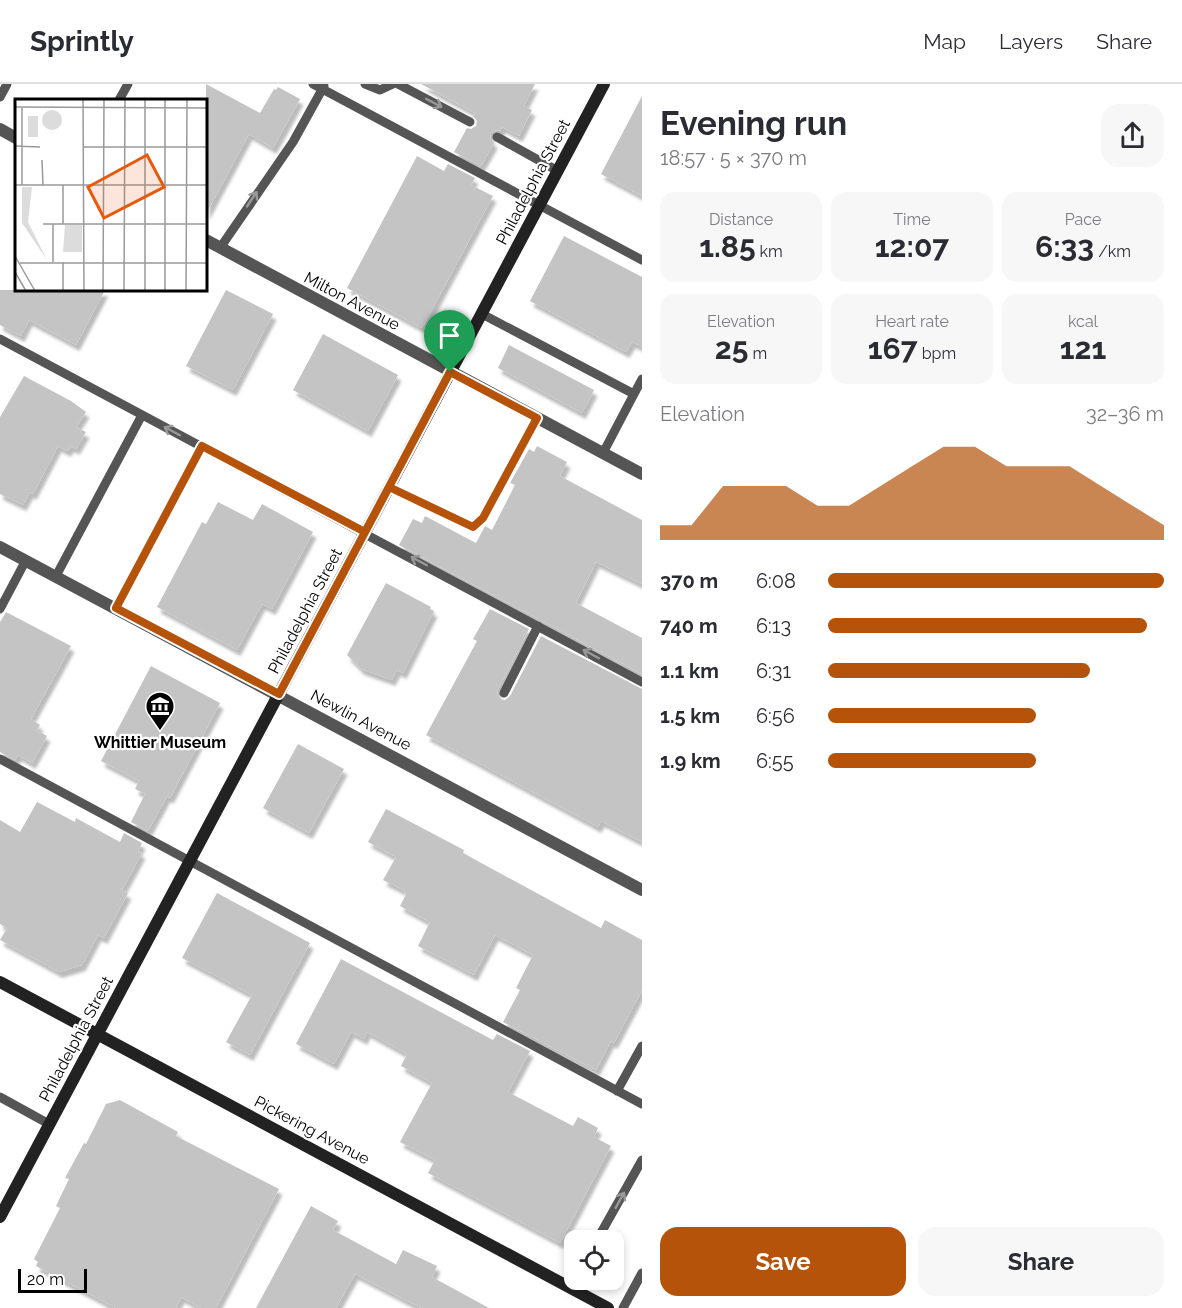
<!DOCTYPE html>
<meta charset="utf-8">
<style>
:root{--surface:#fff;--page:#f7f7f7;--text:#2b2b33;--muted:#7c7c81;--line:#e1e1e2;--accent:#b45309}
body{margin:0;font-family:Raleway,sans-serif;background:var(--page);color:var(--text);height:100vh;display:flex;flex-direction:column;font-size:22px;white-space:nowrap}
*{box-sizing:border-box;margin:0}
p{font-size:20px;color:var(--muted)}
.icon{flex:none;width:33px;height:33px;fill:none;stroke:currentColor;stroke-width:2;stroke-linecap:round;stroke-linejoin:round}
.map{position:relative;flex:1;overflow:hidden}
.side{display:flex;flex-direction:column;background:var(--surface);width:540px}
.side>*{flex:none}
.buttons{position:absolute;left:564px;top:1146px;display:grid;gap:12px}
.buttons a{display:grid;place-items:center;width:60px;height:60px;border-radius:12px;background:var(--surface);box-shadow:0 3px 9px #0003;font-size:30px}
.scale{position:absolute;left:18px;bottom:15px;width:69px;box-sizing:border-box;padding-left:6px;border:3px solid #000;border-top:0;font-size:16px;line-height:21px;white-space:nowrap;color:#000;-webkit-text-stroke:4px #fff;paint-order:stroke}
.pin{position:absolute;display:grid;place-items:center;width:51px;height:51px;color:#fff;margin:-62px -26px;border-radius:50% 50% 50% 0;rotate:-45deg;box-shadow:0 0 6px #0007}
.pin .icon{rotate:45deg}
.round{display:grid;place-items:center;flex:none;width:63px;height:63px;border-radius:18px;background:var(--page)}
.summary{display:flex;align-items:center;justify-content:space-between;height:102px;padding:0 18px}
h1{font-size:33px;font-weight:700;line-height:45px}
.stats{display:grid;grid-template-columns:repeat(3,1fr);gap:9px;height:102px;padding:6px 18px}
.stats div{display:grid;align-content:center;border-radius:15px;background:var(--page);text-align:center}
.stats b{font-size:30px;font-weight:700}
.stats small{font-size:16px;font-weight:400}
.stats p{font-size:16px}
.chart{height:168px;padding:12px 18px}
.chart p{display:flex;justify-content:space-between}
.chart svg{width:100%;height:108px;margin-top:6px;fill:var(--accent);opacity:.7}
.cta{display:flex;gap:12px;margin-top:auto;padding:12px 18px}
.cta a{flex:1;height:69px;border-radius:18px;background:var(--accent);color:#fff;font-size:24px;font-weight:700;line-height:69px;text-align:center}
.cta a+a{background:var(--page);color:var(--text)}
ul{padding:0 18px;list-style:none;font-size:20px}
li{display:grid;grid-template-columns:96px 72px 1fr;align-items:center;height:45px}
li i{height:15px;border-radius:8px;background:var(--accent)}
header{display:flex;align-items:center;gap:36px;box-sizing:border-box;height:84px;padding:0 30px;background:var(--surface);border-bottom:2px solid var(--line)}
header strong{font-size:28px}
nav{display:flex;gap:33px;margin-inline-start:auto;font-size:21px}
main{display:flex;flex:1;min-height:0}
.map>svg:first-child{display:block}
</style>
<header>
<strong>Sprintly</strong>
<nav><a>Map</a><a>Layers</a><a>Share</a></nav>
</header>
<main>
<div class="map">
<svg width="642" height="1224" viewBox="0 0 642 1224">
<defs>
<filter id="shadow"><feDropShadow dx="3.5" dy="6" stdDeviation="1.5" flood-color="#0004"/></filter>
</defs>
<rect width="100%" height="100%" fill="#fff"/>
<path fill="#c4c4c4" filter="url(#shadow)" d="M 206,0 L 260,29 L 274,5 L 276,6 L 278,3 L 300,15 L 273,64 L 249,50 L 206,130 Z
M 421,0 L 535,0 L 524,22 L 532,26 L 519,52 L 502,43 L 500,47 L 496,46 L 491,49 L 490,54 L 494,59 L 481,82 L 454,68 L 467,44 L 471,45 L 476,42 L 477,37 L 473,32 L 475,29 Z
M 642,12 L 642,112 L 601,90 Z
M 417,72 L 444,87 L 448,80 L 475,94 L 471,101 L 493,112 L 422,244 L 347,204 Z
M 564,152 L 642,193 L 642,263 L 632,258 L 626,268 L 530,217 Z
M 0,206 L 105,206 L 76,261 L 29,236 L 21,252 L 0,241 Z
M 226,206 L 273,230 L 233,306 L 186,282 Z
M 323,250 L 398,291 L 368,347 L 293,306 Z
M 509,261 L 594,306 L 582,329 L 498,284 Z
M 24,292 L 71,317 L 86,328 L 76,343 L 86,348 L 76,365 L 71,362 L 67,367 L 58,362 L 33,410 L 30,408 L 23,421 L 0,410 L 0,333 Z
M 537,362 L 567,378 L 560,392 L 642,436 L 642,500 L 596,478 L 576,519 L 642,554 L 642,590 L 399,461 L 413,435 L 422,439 L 425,432 L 476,459 L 485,442 L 492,446 L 515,401 L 510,399 L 529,365 L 534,368 Z
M 218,418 L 253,436 L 262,420 L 313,448 L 272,525 L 262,520 L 237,566 L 157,523 L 202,438 L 206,440 Z
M 386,499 L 431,523 L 430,525 L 434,527 L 403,589 L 397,586 L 392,596 L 361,585 L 347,571 Z
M 490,525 L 529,545 L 498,606 L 497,610 L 500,615 L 505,616 L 510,612 L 541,552 L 642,605 L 642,758 L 601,737 L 598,743 L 426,651 L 477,557 L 473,555 Z
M 6,528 L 71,562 L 31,635 L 40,641 L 37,646 L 47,652 L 32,679 L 18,671 L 15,676 L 0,668 L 0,538 Z
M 151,582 L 220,619 L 170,714 L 167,712 L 148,747 L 131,738 L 145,710 L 135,705 L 139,697 L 101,677 Z
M 298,660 L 344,685 L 309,749 L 263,724 Z
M 37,718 L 75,738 L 76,734 L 120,758 L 124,749 L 142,759 L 138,767 L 142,769 L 122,806 L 128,809 L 104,854 L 98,851 L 82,881 L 59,888 L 0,856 L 7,844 L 0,840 L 0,736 L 20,748 Z
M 386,725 L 464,766 L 463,769 L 601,844 L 605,836 L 642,856 L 642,906 L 614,959 L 611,957 L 596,986 L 503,938 L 520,906 L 516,904 L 533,871 L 495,851 L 474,891 L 418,862 L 430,838 L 400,822 L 406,810 L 404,809 L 405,807 L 383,796 L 396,773 L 368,758 Z
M 217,809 L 310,859 L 250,971 L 226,958 L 252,911 L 182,874 Z
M 341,875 L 493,956 L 497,950 L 530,967 L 508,1008 L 573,1042 L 578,1033 L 598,1044 L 594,1053 L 611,1062 L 560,1159 L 428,1089 L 435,1076 L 400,1058 L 432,999 L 401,982 L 407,970 L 367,948 L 364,955 L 351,948 L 334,980 L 296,960 Z
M 120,1016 L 178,1048 L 176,1052 L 279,1105 L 216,1224 L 201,1224 L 181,1213 L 176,1224 L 116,1224 L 36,1182 L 38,1178 L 34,1175 L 60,1124 L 56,1122 L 69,1095 L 65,1094 L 84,1059 L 86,1060 L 106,1020 Z
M 311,1122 L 338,1137 L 333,1146 L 396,1180 L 403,1166 L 437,1182 L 432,1193 L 489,1224 L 421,1224 L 355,1190 L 336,1224 L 256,1224 Z"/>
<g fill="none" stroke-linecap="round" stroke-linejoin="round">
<path stroke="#555" stroke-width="9" d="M 313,0 L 642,176
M 365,0 L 380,6 L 393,0
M 398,0 L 470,38
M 0,13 L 7,0
M 119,16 L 128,0
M 497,53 L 558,87
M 220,164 L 293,58 L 324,2
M 482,230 L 634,310 L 603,369
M 0,255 L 642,598
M 634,310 L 642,295
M 389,403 L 473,443 L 483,434 L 538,334
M 56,492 L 142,331
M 116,524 L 202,362
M 0,525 L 26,476
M 504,609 L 538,542
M 0,675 L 642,1020
M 617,1007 L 642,962
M 0,1013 L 49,1040
M 597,1156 L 642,1076
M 623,1224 L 642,1189"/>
<path stroke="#555" stroke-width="12" d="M 0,45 L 16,54
M 206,156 L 642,390
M 0,463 L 642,806"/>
<path stroke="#222" stroke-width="12" d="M 0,898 L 608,1224
M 0,1133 L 604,0"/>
</g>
<defs><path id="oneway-shaft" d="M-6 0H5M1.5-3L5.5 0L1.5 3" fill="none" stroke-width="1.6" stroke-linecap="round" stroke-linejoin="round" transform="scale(1.5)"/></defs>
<g stroke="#999">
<use href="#oneway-shaft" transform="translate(434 19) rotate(28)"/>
<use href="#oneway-shaft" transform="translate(252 115) rotate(-56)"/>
<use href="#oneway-shaft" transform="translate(172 347) rotate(-152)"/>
<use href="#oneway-shaft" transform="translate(419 477) rotate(-152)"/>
<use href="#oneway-shaft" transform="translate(591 570) rotate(-152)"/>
<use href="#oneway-shaft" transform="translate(620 1116) rotate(-61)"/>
</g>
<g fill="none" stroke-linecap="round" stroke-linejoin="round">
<g stroke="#fff" stroke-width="12">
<path id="route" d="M 450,288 L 365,448 L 202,362 L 116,524 L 279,610 L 389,403 L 473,443 L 483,434 L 537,334 L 450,288"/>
</g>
<use href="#route" stroke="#b45309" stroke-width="8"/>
</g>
<defs>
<g id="museum-pin" transform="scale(1.5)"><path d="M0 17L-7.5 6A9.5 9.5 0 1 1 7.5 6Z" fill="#000" stroke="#fff"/><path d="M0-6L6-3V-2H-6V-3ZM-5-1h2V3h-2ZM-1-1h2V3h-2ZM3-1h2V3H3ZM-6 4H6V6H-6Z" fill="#fff"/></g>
</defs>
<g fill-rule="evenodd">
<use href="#museum-pin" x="160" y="622"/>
</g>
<g text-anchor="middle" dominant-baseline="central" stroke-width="4.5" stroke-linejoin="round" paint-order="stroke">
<g font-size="16" fill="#000" stroke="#fff">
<text transform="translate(533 98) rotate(-62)">Philadelphia Street</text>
<text transform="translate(352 217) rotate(28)">Milton Avenue</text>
<text transform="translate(305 527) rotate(-62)">Philadelphia Street</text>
<text transform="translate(361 636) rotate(28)">Newlin Avenue</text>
<text transform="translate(76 955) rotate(-62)">Philadelphia Street</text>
<text transform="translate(312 1046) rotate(28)">Pickering Avenue</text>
</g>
<g font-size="16" font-weight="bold" fill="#000" stroke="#fff">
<text x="160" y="658">Whittier Museum</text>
</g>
</g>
<g transform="translate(15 15)">
<rect width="192" height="192" fill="#fff"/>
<path d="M27 21a10 10 0 1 1 20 0a10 10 0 1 1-20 0ZM 13,17 L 23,17 L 23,38 L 13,38 ZM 7,88 L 17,88 L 13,123 L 32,161 L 7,124 ZM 50,126 L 67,126 L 67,153 L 48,153 Z" fill="#dcdcdc"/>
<path fill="none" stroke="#999" stroke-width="1.5" d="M 68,0 L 69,192M 0,8 L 192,9M 7,8 L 7,86M 0,47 L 25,48M 68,48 L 192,48M 27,61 L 28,86M 0,86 L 192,86M 28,125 L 192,125M 48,125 L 48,86M 0,157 L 20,192M 38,163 L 38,125M 5,164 L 192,164M 0,173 L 11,192M 48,192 L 48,163M 88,192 L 89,0M 109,192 L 110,0M 130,192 L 130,0M 150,192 L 150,0M 171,192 L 172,0"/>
<path fill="#e8590c" fill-opacity="0.15" stroke="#e8590c" stroke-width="3" d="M 132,56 L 149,88 L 89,119 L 73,88 Z"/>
<rect width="192" height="192" fill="none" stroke="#000" stroke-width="3"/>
</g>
</svg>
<div class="buttons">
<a><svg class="icon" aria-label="locate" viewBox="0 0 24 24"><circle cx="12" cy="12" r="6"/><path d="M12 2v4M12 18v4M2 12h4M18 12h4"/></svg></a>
</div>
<div class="scale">20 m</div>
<div class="pin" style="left:450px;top:288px;background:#1e9e55"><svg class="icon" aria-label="arrive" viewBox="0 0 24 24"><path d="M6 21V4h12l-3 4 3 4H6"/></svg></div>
</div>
<section class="side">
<div class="summary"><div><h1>Evening run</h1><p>18:57 · 5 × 370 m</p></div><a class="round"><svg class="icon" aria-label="share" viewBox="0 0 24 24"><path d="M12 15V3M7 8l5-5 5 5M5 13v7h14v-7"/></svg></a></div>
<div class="stats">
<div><p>Distance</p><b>1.85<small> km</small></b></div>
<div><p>Time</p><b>12:07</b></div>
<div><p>Pace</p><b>6:33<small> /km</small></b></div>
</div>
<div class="stats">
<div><p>Elevation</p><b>25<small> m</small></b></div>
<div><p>Heart rate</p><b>167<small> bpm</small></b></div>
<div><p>kcal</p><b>121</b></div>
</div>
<div class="chart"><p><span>Elevation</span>32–36 m</p>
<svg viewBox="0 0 160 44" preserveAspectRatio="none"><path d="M0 44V38L10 38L20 22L30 22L40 22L50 30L60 30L70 22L80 14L90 6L100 6L110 14L120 14L130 14L140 22L150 30L160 38V44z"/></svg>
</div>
<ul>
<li><b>370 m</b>6:08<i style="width:100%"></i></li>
<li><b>740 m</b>6:13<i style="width:95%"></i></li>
<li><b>1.1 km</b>6:31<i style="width:78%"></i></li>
<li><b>1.5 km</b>6:56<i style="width:62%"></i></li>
<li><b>1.9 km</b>6:55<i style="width:62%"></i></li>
</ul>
<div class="cta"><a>Save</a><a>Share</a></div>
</section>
</main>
